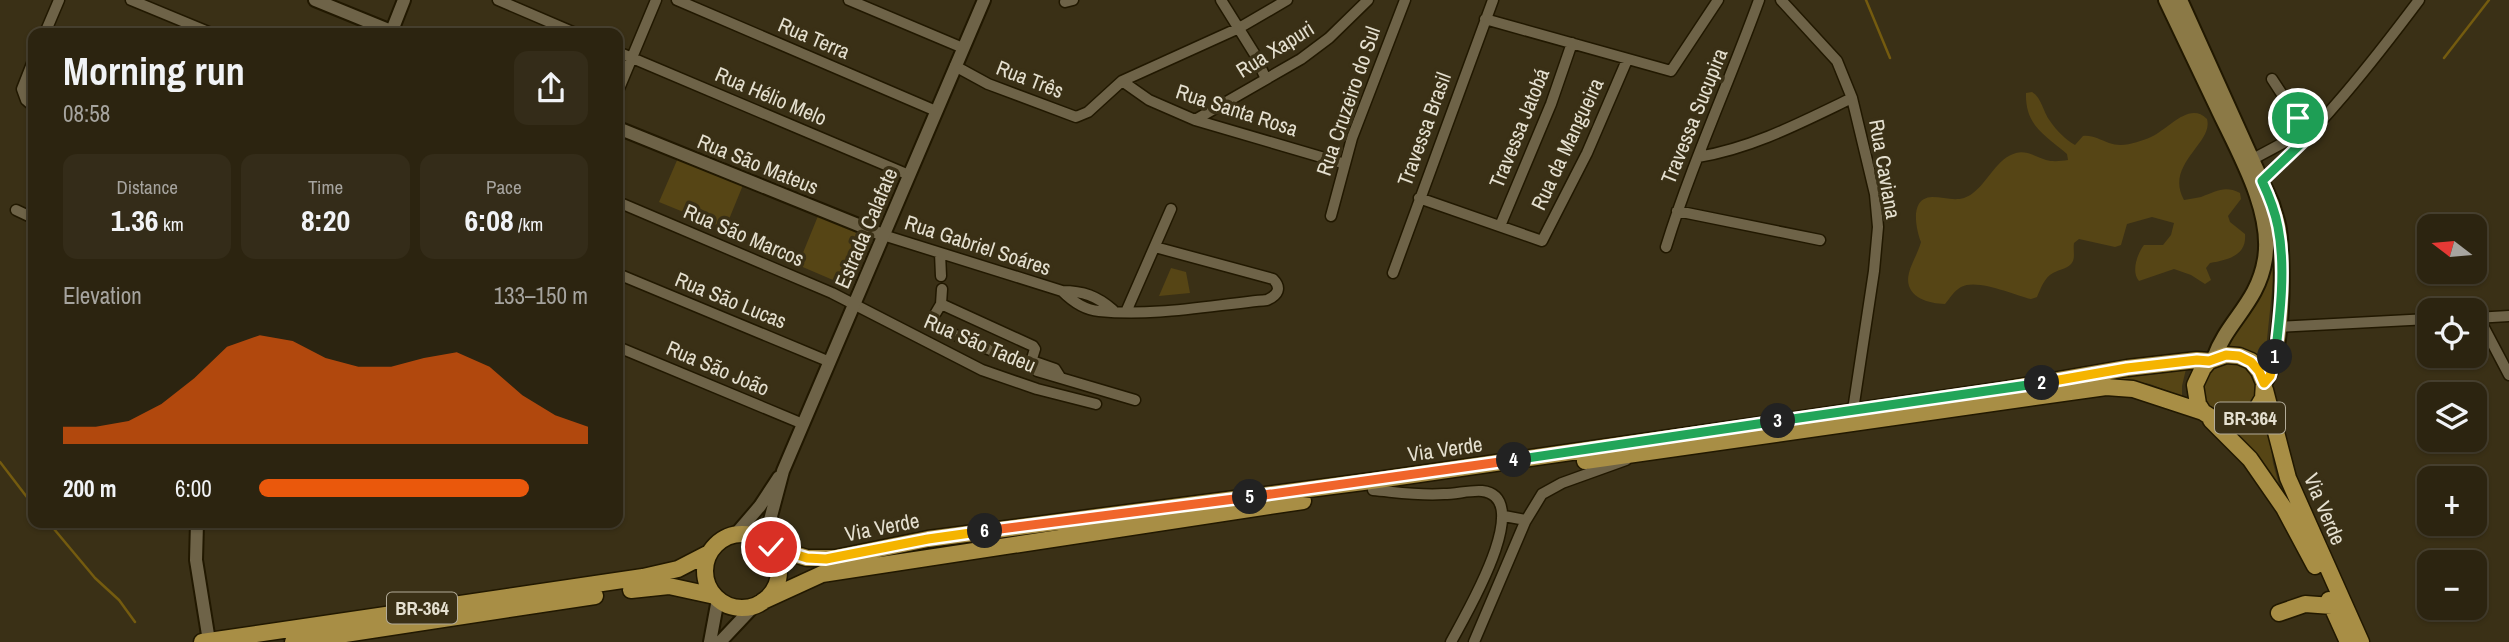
<!DOCTYPE html>
<meta charset="utf-8">
<style>
:root{--surface:#2c2410;--page:#342c19;--text:#f1f3f6;--muted:#a6a49f;--line:#484130;--accent:#ea580c}
body{margin:0;font-family:"Archivo Narrow",sans-serif;background:var(--page);color:var(--text);height:100vh;display:flex;flex-direction:column;font-size:26px;white-space:nowrap}
*{box-sizing:border-box;margin:0}
p{font-size:23px;color:var(--muted)}
.icon{flex:none;width:38px;height:38px;fill:none;stroke:currentColor;stroke-width:2;stroke-linecap:round;stroke-linejoin:round}
.map{position:relative;flex:1;overflow:hidden}
.sheet{position:absolute;left:28px;top:28px;width:595px;height:500px;display:flex;flex-direction:column;background:var(--surface);border-radius:14px;box-shadow:0 2px 5px #0004,0 0 0 2px var(--line)}
.sheet>*{flex:none}
.needle{width:46px;rotate:286deg}
.fabs{position:absolute;left:2417px;top:214px;display:grid;gap:14px}
.fabs a{display:grid;place-items:center;width:70px;height:70px;border-radius:14px;background:var(--surface);box-shadow:0 2px 5px #0004,0 0 0 2px var(--line);font-size:35px}
.pin{position:absolute;display:grid;place-items:center;width:60px;height:60px;color:#fff;margin:-30px;border:4px solid #fff;border-radius:50%;box-shadow:0 2px 7px #0007}
.km{position:absolute;width:35px;height:35px;margin:-18px;border-radius:50%;background:#222;color:#fff;font-size:19px;line-height:35px;text-align:center}
.round{display:grid;place-items:center;flex:none;width:74px;height:74px;border-radius:14px;background:var(--page)}
.head{display:flex;align-items:center;justify-content:space-between;height:119px;padding:0 35px}
h1{font-size:38px;font-weight:700;line-height:52px}
.figures{display:grid;grid-template-columns:repeat(3,1fr);gap:10px;height:119px;padding:7px 35px}
.figures div{display:grid;align-content:center;border-radius:14px;background:var(--page);text-align:center}
.figures b{font-size:30px;font-weight:700}
.figures small{font-size:19px;font-weight:400}
.figures p{font-size:19px}
.chart{height:196px;padding:14px 35px}
.chart p{display:flex;justify-content:space-between}
.chart svg{width:100%;height:126px;margin-top:7px;fill:var(--accent);opacity:.7}
ul{padding:0 35px;list-style:none;font-size:23px}
li{display:grid;grid-template-columns:112px 84px 1fr;align-items:center;height:52px}
li i{height:18px;border-radius:9px;background:var(--accent)}
.map>svg:first-child{display:block}
</style>
<div class="map">
<svg width="2509" height="642" viewBox="0 0 2509 642">
<rect width="100%" height="100%" fill="#3a3016"/>
<path fill="#564515" d="M 2032,92 C 2042,98 2043,112 2050,121 C 2057,131 2065,139 2075,145 L 2083,136 C 2093,135 2100,140 2109,143 C 2123,148 2139,142 2151,137 C 2169,129 2189,101 2207,119 C 2214,143 2164,164 2184,200 C 2190,199 2196,198 2201,197 C 2216,192 2224,185 2240,193 L 2241,199 L 2228,216 L 2230,222 L 2245,234 C 2247,256 2227,260 2210,263 L 2206,268 L 2211,280 L 2205,284 L 2191,275 L 2174,269 L 2139,281 C 2131,272 2137,254 2144,245 L 2163,245 L 2171,235 L 2174,223 L 2152,217 L 2127,224 L 2121,245 L 2115,247 L 2079,239 L 2074,243 C 2073,249 2075,256 2073,261 C 2069,269 2060,269 2053,273 C 2044,278 2041,288 2037,297 L 2031,299 C 2014,295 1977,278 1961,287 C 1954,291 1950,298 1945,304 C 1927,304 1903,296 1909,273 C 1911,264 1918,253 1921,242 C 1916,229 1909,198 1932,197 C 1947,197 1959,204 1973,193 C 1988,182 1997,158 2016,153 C 2026,150 2037,157 2046,160 C 2053,162 2061,161 2068,160 L 2067,154 C 2045,135 2025,126 2026,93 Z
M 678,158 L 743,185 L 725,229 L 659,202 Z
M 818,216 L 868,236 L 847,286 L 798,265 Z
M 2270,226 L 2274,272 L 2264,368 L 2224,347 L 2254,307 L 2264,284 Z
M 1171,268 L 1186,272 L 1190,293 L 1159,296 Z
M2202 389a28 28 0 1 1 56 0a28 28 0 1 1-56 0Z
M 2186,369 L 2182,386 L 2182,396 L 2150,384 L 2115,378 Z
M 2266,408 L 2273,463 L 2279,485 L 2256,455 L 2233,436 C 2250,432 2258,422 2266,408 Z"/>
<g fill="none" stroke-linecap="round" stroke-linejoin="round">
<path stroke="#745b0f" stroke-width="2.5" d="M 1866,0 L 1890,58
M 2444,58 L 2489,0
M 0,462 L 33,505
M 49,523 L 95,578 L 119,600 L 135,622"/>
<g stroke="#211800" stroke-width="13">
<path id="minor" d="M 131,0 L 211,33
M 498,0 L 575,33
M 677,0 L 936,111
M 849,0 L 963,48
M 1221,0 L 1254,53 L 1266,79
M 1781,0 L 1837,61 L 1852,98 L 1875,194 L 1878,227 L 1874,271 L 1853,410
M 1065,2 L 1073,0
M 1485,19 L 1671,71 L 1718,0
M 45,33 L 59,0
M 618,52 L 909,175
M 33,61 L 22,89 L 26,100 L 33,106
M 955,66 L 988,84 L 1076,117 L 1088,112 L 1122,81 L 1239,28 L 1287,0
M 1122,81 L 1149,100 L 1195,120 L 1345,164
M 618,91 L 656,0
M 1195,120 L 1301,59 L 1329,38 L 1368,0
M 1698,157 C 1753,148 1802,122 1852,98
M 2253,159 L 2296,136 L 2304,128 L 2272,79
M 2262,181 C 2321,127 2371,64 2419,0
M 1419,198 L 1542,241 L 1587,153 L 1627,60
M 618,202 L 832,293 L 982,370 L 1037,389 L 1096,404
M 16,210 L 33,218
M 1677,211 L 1820,240
M 1331,216 L 1352,138 L 1405,0
M 1500,226 L 1551,104 L 1572,43
M 883,235 L 1062,291 C 1083,291 1097,296 1113,310
M 1666,247 C 1692,163 1729,83 1759,0
M 940,253 L 941,276
M 1393,273 L 1493,0
M 618,274 L 830,362
M 1062,291 C 1072,301 1085,310 1099,311 C 1154,317 1212,305 1267,300 C 1278,295 1282,288 1273,279 L 1155,247
M 941,304 L 1033,346 L 1035,349 L 1030,365 L 1023,364 L 932,325 L 931,321 L 941,304 L 942,289
M 1126,312 L 1171,209
M 2475,318 L 2509,316
M 2479,318 L 2509,375
M 2278,327 L 2429,319
M 618,347 L 803,424
M 1032,361 L 1055,369 L 1060,377
M 1037,371 L 1135,400
M 1373,490 C 1396,492 1420,496 1444,494 C 1456,494 1470,490 1482,491 C 1537,497 1463,619 1451,642
M 1504,516 L 1526,520
M 1474,642 L 1525,522 L 1542,494 L 1562,483 L 1626,460"/>
</g>
<g stroke="#211800" stroke-width="16">
<path id="tertiary" d="M 315,0 L 396,33
M 391,33 L 404,0
M 618,128 L 883,235
M 197,523 L 196,560 L 209,641
M 736,534 L 760,506 L 779,477
M 767,543 L 770,520 L 783,471 L 984,0
M 710,642 L 718,599
M 720,642 L 754,606"/>
</g>
<g stroke="#211800" stroke-width="18">
<path id="secondary" d="M 2166,0 C 2183,36 2200,71 2217,107 C 2237,150 2273,210 2265,259 C 2258,303 2227,321 2214,358
M 2180,0 L 2272,204 C 2274,212 2278,221 2279,230 C 2284,263 2284,358 2264,383"/>
</g>
<g stroke="#211800" stroke-width="19">
<path id="primary" d="M 2265,390 L 2288,478 L 2361,642
M 2211,420 L 2250,459 L 2284,508 L 2315,566
M 1585,461 L 2106,387 L 2133,389 L 2203,412
M705 571a37 37 0 1 1 74 0a37 37 0 1 1-74 0Z
M 771,547 L 807,558 L 835,558 L 928,539 L 1371,481 L 2002,390 L 2127,368 L 2197,360 L 2209,361 L 2226,355 L 2239,356 L 2251,361 L 2259,371 L 2264,383 L 2263,398 L 2252,417 L 2242,422 L 2231,425 L 2220,423 L 2203,412 L 2198,404 L 2195,385 L 2203,368 L 2209,361
M 631,590 L 669,586 L 715,596
M 2329,600 L 2348,642
M 763,601 L 822,574 L 1303,501
M 2279,613 L 2305,604 L 2332,606
M 202,642 L 643,577 L 678,569 L 709,553
M 293,642 L 595,596"/>
</g>
<use href="#minor" stroke="#6e6348" stroke-width="10"/>
<use href="#tertiary" stroke="#6e6348" stroke-width="12"/>
<use href="#secondary" stroke="#8b7946" stroke-width="14"/>
<use href="#primary" stroke="#a88e45" stroke-width="16"/>
</g>
<g fill="none" stroke-linecap="round" stroke-linejoin="round">
<g stroke="#fff" stroke-width="14">
<path id="split-1" d="M 2275,357 C 2280,316 2286,268 2278,227 C 2275,211 2269,196 2262,181 L 2310,135 L 2298,118"/>
</g>
<g stroke="#fff" stroke-width="14">
<path id="split-2" d="M 2042,383 L 2127,368 L 2197,360 L 2209,361 L 2226,355 L 2239,356 L 2251,362 L 2259,371 L 2264,383 L 2270,376 L 2275,357"/>
</g>
<g stroke="#fff" stroke-width="14">
<path id="split-3" d="M 1778,421 L 2042,383"/>
</g>
<g stroke="#fff" stroke-width="14">
<path id="split-4" d="M 1514,460 L 1778,421"/>
</g>
<g stroke="#fff" stroke-width="14">
<path id="split-5" d="M 1250,497 L 1514,460"/>
</g>
<g stroke="#fff" stroke-width="14">
<path id="split-6" d="M 985,531 L 1250,497"/>
</g>
<g stroke="#fff" stroke-width="14">
<path id="split-7" d="M 771,547 L 807,558 L 826,559 L 928,539 L 985,531"/>
</g>
<use href="#split-1" stroke="#22a559" stroke-width="9"/>
<use href="#split-2" stroke="#f5b400" stroke-width="9"/>
<use href="#split-3" stroke="#22a559" stroke-width="9"/>
<use href="#split-4" stroke="#22a559" stroke-width="9"/>
<use href="#split-5" stroke="#f0652b" stroke-width="9"/>
<use href="#split-6" stroke="#f0652b" stroke-width="9"/>
<use href="#split-7" stroke="#f5b400" stroke-width="9"/>
</g>
<g text-anchor="middle" dominant-baseline="central" stroke-width="7" stroke-linejoin="round" paint-order="stroke">
<g fill="#3a3016" stroke="#b2ab98" stroke-width="2">
<rect x="2215" y="402.5" width="70" height="31" rx="5"/>
<rect x="387" y="592.5" width="70" height="31" rx="5"/>
</g>
<g font-size="19" font-weight="bold" fill="#e5e0d0">
<text x="2250" y="418">BR-364</text>
<text x="422" y="608">BR-364</text>
</g>
<g font-size="21" fill="#e5e0d0" stroke="#3a3016">
<text transform="translate(814 38) rotate(23)">Rua Terra</text>
<text transform="translate(1275 49) rotate(-32)">Rua Xapuri</text>
<text transform="translate(1030 79) rotate(21)">Rua Três</text>
<text transform="translate(771 96) rotate(23)">Rua Hélio Melo</text>
<text transform="translate(1348 101) rotate(-71)">Rua Cruzeiro do Sul</text>
<text transform="translate(1237 110) rotate(18)">Rua Santa Rosa</text>
<text transform="translate(1694 116) rotate(-68)">Travessa Sucupira</text>
<text transform="translate(1519 128) rotate(-68)">Travessa Jatobá</text>
<text transform="translate(1424 129) rotate(-70)">Travessa Brasil</text>
<text transform="translate(1567 144) rotate(-65)">Rua da Mangueira</text>
<text transform="translate(758 164) rotate(22)">Rua São Mateus</text>
<text transform="translate(1885 169) rotate(80)">Rua Caviana</text>
<text transform="translate(866 228) rotate(-67)">Estrada Calafate</text>
<text transform="translate(744 235) rotate(23)">Rua São Marcos</text>
<text transform="translate(978 245) rotate(18)">Rua Gabriel Soáres</text>
<text transform="translate(731 300) rotate(22)">Rua São Lucas</text>
<text transform="translate(980 343) rotate(23)">Rua São Tadeu</text>
<text transform="translate(718 368) rotate(23)">Rua São João</text>
<text transform="translate(1445 449) rotate(-8)">Via Verde</text>
<text transform="translate(2325 509) rotate(67)">Via Verde</text>
<text transform="translate(882 527) rotate(-11)">Via Verde</text>
</g>
</g>
</svg>
<div class="fabs">
<a><svg class="needle" viewBox="-14 -14 28 28"><path d="M0-13l5 13h-10z" fill="#e53935"/><path d="M0 13l5-13h-10z" fill="#a6a49f"/></svg></a>
<a><svg class="icon" aria-label="locate" viewBox="0 0 24 24"><circle cx="12" cy="12" r="6"/><path d="M12 2v4M12 18v4M2 12h4M18 12h4"/></svg></a>
<a><svg class="icon" aria-label="layers" viewBox="0 0 24 24"><path d="M12 4l9 5-9 5-9-5zM3 14l9 5 9-5"/></svg></a>
<a>+</a>
<a>−</a>
</div>
<div class="pin" style="left:2298px;top:118px;background:#1e9e55"><svg class="icon" aria-label="arrive" viewBox="0 0 24 24"><path d="M6 21V4h12l-3 4 3 4H6"/></svg></div>
<div class="pin" style="left:771px;top:547px;background:#d93025"><svg class="icon" aria-label="check" viewBox="0 0 24 24"><path d="M5 12l5 5 9-10"/></svg></div>
<b class="km" style="left:2275px;top:357px">1</b>
<b class="km" style="left:2042px;top:383px">2</b>
<b class="km" style="left:1778px;top:421px">3</b>
<b class="km" style="left:1514px;top:460px">4</b>
<b class="km" style="left:1250px;top:497px">5</b>
<b class="km" style="left:985px;top:531px">6</b>
<section class="sheet">
<div class="head"><div><h1>Morning run</h1><p>08:58</p></div><a class="round"><svg class="icon" aria-label="share" viewBox="0 0 24 24"><path d="M12 15V3M7 8l5-5 5 5M5 13v7h14v-7"/></svg></a></div>
<div class="figures">
<div><p>Distance</p><b>1.36<small> km</small></b></div>
<div><p>Time</p><b>8:20</b></div>
<div><p>Pace</p><b>6:08<small> /km</small></b></div>
</div>
<div class="chart"><p><span>Elevation</span>133–150 m</p>
<svg viewBox="0 0 160 44" preserveAspectRatio="none"><path d="M0 44V38L10 38L20 36L30 30L40 21L50 10L60 6L70 8L80 14L90 17L100 17L110 14L120 12L130 17L140 27L150 34L160 38V44z"/></svg>
</div>
<ul>
<li><b>200 m</b>6:00<i style="width:82%"></i></li>
</ul>
</section>
</div>
